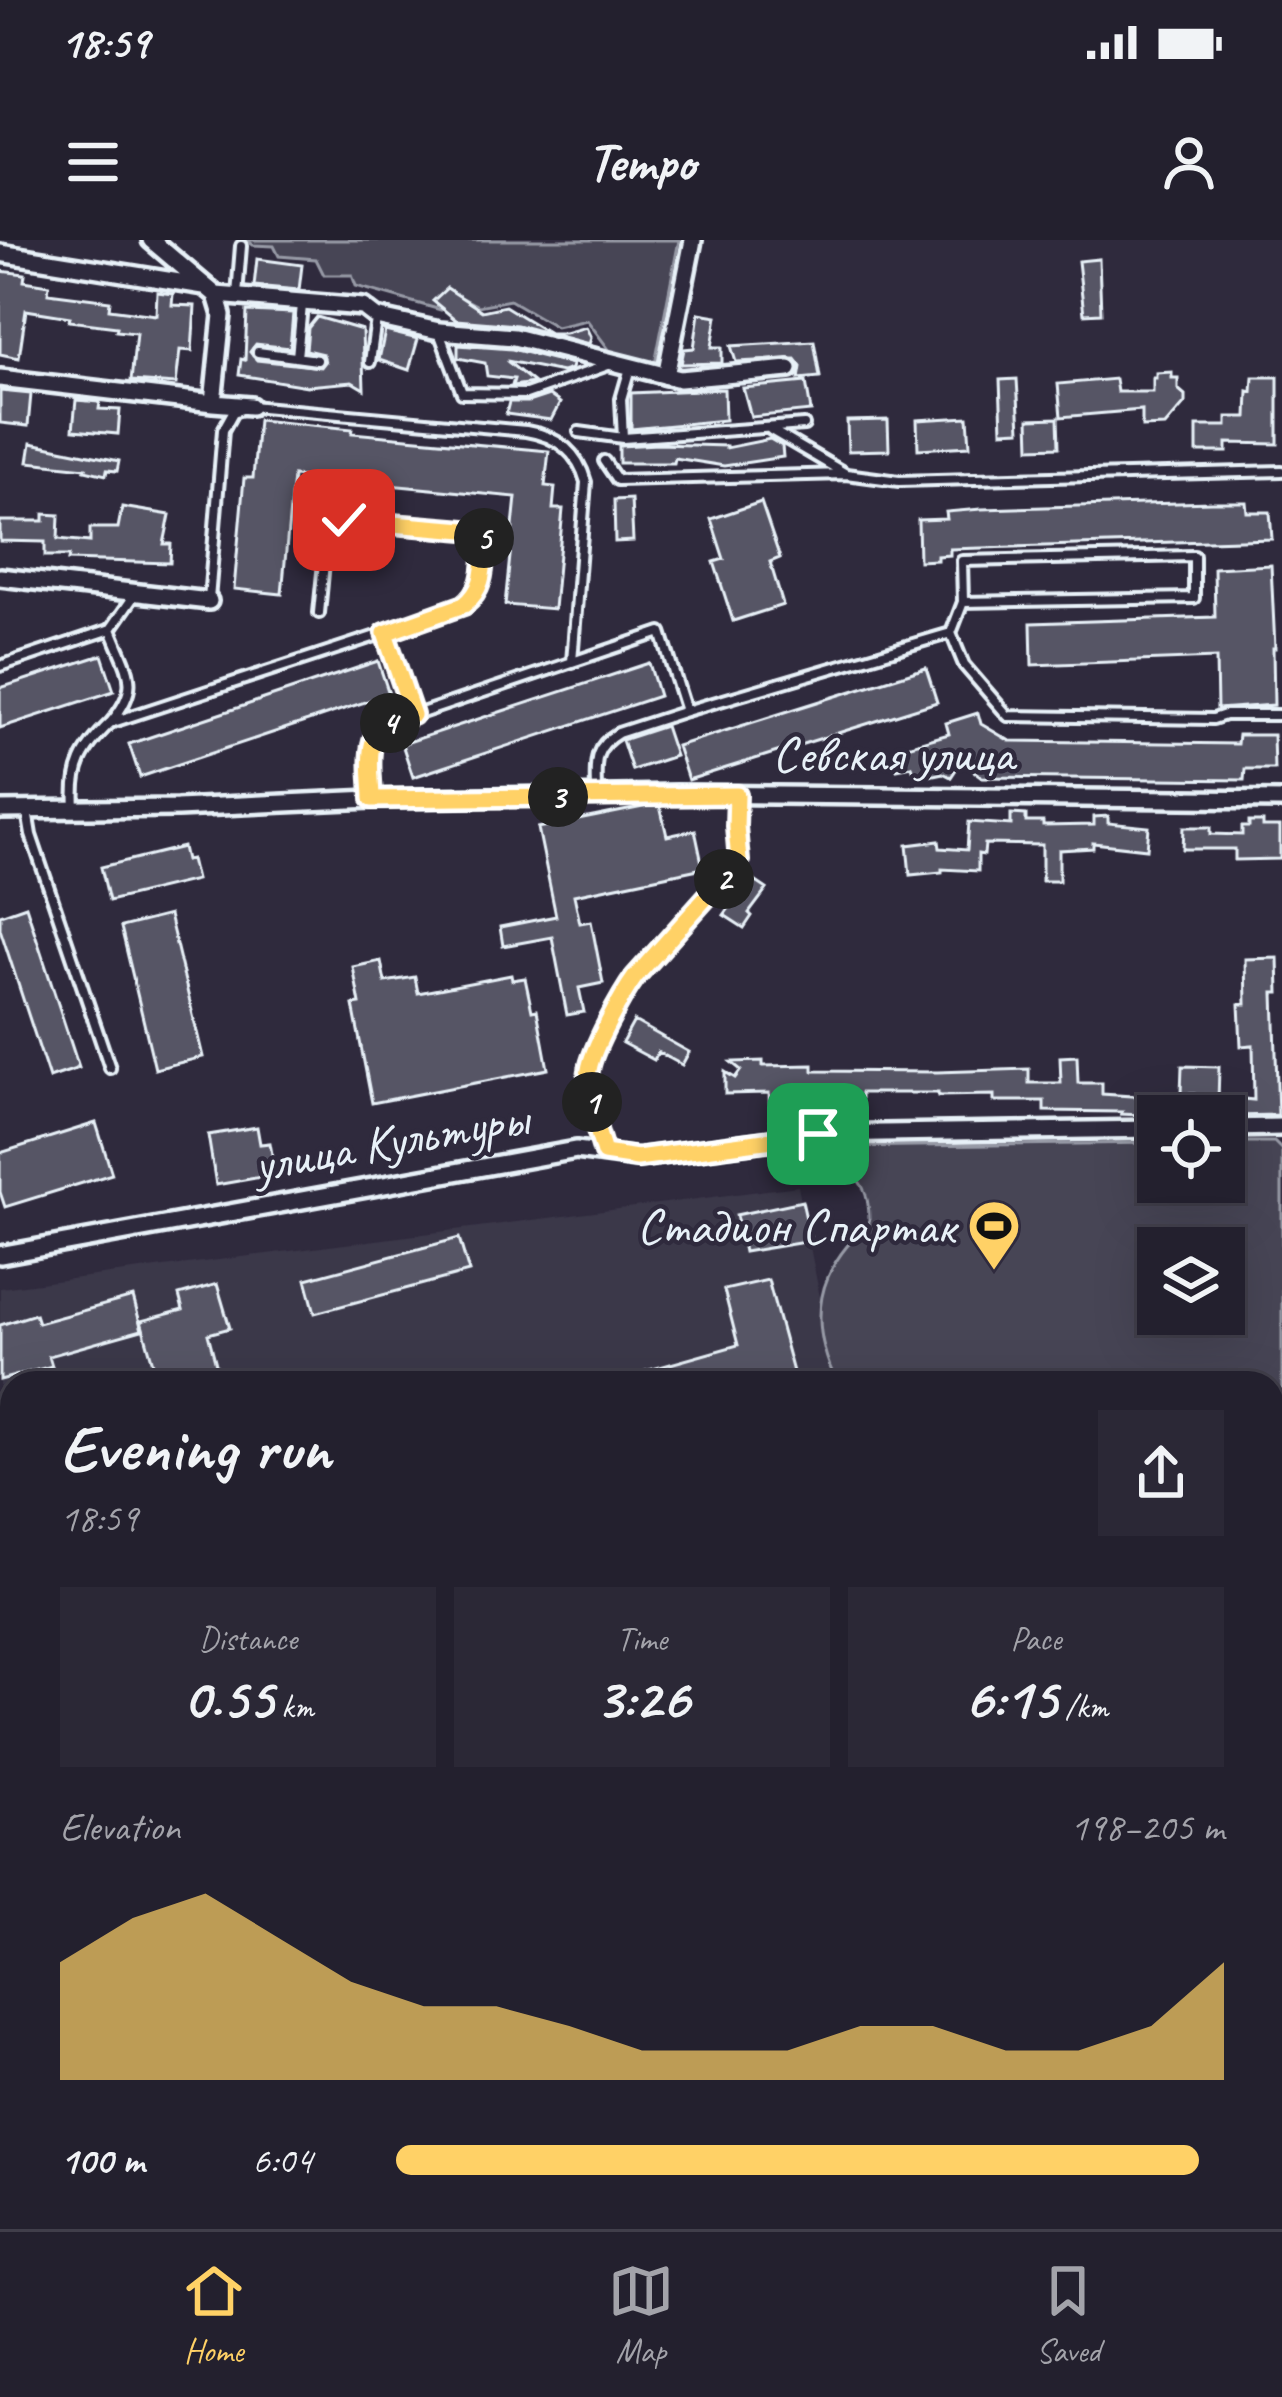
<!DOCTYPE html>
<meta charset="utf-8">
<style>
:root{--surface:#23202e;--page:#2b2836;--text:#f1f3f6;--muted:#a3a3aa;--line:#403e4a;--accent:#ffd166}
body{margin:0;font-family:Caveat,sans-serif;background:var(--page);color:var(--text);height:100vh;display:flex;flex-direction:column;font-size:45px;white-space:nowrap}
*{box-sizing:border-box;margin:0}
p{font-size:39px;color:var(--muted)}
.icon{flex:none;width:66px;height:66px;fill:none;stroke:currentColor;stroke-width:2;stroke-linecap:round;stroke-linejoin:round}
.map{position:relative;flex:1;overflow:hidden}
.details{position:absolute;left:0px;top:1131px;width:1284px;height:858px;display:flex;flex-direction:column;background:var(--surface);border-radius:36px 36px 0 0;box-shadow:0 12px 48px #0002,0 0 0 3px var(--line)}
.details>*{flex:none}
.controls{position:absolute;left:1137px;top:855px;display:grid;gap:24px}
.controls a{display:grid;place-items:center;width:108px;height:108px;border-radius:0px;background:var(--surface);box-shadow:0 12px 48px #0002,0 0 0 3px var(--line);font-size:60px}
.pin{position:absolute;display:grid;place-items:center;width:102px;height:102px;color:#fff;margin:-51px;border-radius:24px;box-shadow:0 6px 18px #0006}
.km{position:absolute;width:60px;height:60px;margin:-30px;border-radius:50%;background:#222;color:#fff;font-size:33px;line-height:60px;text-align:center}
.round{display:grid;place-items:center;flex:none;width:126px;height:126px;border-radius:0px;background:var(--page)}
.head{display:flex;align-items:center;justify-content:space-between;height:204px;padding:0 60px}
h1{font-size:66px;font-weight:700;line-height:90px}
.figures{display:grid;grid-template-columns:repeat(3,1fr);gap:18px;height:204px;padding:12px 60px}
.figures div{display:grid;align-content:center;border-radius:0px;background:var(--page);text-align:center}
.figures b{font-size:60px;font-weight:700}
.figures small{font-size:33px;font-weight:400}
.figures p{font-size:33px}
.chart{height:336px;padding:24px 60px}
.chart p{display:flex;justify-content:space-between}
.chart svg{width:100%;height:216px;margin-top:12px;fill:var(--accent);opacity:.7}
ul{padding:0 60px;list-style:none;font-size:39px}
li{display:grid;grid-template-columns:192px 144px 1fr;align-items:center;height:90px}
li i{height:30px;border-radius:15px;background:var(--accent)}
.status{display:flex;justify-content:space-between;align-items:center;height:84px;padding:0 60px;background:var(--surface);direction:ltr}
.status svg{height:33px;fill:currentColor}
header{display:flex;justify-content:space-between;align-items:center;height:156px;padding:0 60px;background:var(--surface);font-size:54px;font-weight:700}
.tabs{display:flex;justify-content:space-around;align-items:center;height:168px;border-top:3px solid var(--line);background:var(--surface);font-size:33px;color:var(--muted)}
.tabs a{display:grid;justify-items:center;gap:6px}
.tabs .selected{color:var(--accent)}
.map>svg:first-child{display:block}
</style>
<div class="status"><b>18:59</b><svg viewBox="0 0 49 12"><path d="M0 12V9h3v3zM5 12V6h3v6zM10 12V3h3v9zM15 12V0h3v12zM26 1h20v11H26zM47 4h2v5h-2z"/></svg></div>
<header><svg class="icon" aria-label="menu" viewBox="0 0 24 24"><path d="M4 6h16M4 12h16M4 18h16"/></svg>Tempo<svg class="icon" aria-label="person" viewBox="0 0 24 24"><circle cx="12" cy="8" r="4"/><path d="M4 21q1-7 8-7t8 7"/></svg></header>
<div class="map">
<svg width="1282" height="1989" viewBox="0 0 1282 1989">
<rect width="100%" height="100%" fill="#2f2a3d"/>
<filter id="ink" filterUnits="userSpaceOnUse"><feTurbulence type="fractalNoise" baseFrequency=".00833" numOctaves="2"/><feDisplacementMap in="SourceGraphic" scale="24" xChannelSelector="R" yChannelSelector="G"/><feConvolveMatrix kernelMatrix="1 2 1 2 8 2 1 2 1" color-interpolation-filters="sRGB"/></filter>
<g filter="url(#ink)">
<path fill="#3b3749" d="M 798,946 L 837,1143 L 12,1143 L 12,1504 L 0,1507 L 0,1048 Z
M 0,1789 L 12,1793 L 12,1965 L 0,1968 Z"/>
<path fill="#464455" stroke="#979aa6" stroke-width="3" fill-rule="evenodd" d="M 247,0 L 679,0 L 655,124 L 610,111 L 587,80 L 556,87 L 510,60 L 478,66 L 457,55 L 441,70 L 356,46 L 352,35 L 324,35 L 316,19 L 279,16 L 274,6 L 253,5 Z
M 1224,902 L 1274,902 L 1282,910 L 1282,1165 L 1272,1176 L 1272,1143 L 837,1143 C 807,1081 816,1029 869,984 C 870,951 862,942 840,920 L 839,907 L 1158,903 L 1158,942 L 1224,942 ZM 1224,1008 L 1224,1074 L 1158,1074 L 1158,1008 Z"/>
<path fill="#575565" stroke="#e8f1f8" stroke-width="3" d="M 257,19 L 302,25 L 299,50 L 254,46 Z
M 1099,19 L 1101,73 L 1084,74 L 1078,21 Z
M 0,31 L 25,34 L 24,41 L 49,45 L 48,53 L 110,61 L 109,69 L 156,75 L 157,52 L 173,54 L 172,65 L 195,66 L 192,111 L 180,110 L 176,144 L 131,141 L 136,93 L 116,91 L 117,87 L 69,81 L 70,77 L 26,70 L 19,118 L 0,114 Z
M 447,48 L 482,71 L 505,66 L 549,93 L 565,93 L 586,87 L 591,98 L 589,104 L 517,85 L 456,80 L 433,61 Z
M 247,71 L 293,73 L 290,108 L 256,104 L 250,112 L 257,120 L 321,127 L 325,122 L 323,114 L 306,110 L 308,88 L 317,77 L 362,90 L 364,149 L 352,142 L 307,146 L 239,135 L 241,119 L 245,120 Z
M 699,73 L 717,76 L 712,107 L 722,107 L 722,123 L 681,124 L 684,109 L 694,108 Z
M 385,91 L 418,99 L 409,130 L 379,120 Z
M 814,101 L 820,137 L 799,139 L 801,127 L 795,119 L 736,122 L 731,106 Z
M 458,105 L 512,109 L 572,124 L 571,129 L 562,132 L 507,121 L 534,143 L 512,146 L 514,139 L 487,136 L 485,123 L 458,118 Z
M 1172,132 L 1172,138 L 1178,138 L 1178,149 L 1185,155 L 1185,163 L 1165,186 L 1142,187 L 1142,170 L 1061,177 L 1058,144 L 1115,139 L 1117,152 L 1153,152 L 1153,138 L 1156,138 L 1156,133 Z
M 1253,137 L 1278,137 L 1278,204 L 1227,203 L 1227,212 L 1197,212 L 1197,186 L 1227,186 L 1227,177 L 1247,177 L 1248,151 L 1252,152 Z
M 1017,139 L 1020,190 L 1002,191 L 1000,140 Z
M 806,142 L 811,171 L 751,177 L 743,148 Z
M 724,149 L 725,180 L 631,189 L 631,153 Z
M 0,151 L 31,154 L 28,186 L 0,183 Z
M 549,155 L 560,163 L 551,180 L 506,174 L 509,162 L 528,162 Z
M 76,160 L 100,162 L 99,169 L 120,170 L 118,194 L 73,190 Z
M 968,177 L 970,206 L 918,209 L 917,180 Z
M 1058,178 L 1059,207 L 1030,208 L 1029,179 Z
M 258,180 L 353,189 L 352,193 L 549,211 L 545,246 L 555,247 L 553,269 L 563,269 L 554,369 L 505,365 L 516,257 L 293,236 L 282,354 L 234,349 L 244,238 L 253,238 Z
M 888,180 L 889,210 L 848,211 L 847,181 Z
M 770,199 L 782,206 L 783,217 L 724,226 L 675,218 L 674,223 L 619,223 L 619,206 L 658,204 L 726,206 L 726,208 Z
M 31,203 L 119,221 L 117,231 L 107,230 L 106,235 L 85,230 L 86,228 L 28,222 Z
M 631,259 L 633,301 L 615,302 L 614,260 Z
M 761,262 L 780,318 L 770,322 L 783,365 L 733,381 L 714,322 L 724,319 L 711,279 Z
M 1211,262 L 1246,262 L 1247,272 L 1270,272 L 1272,299 L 950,309 L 950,315 L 937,316 L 937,320 L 919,321 L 918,280 L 947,279 L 946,272 L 981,269 Z
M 122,267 L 170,275 L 164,304 L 171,304 L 170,323 L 68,320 L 69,316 L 45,316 L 45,302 L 0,301 L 0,281 L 44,281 L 44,274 L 59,275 L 58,299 L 90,302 L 90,288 L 118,288 Z
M 1271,325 L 1275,408 L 1273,408 L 1274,465 L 1217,469 L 1216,418 L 1032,425 L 1031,383 L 1215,377 L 1214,328 Z
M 102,415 L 114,451 L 0,488 L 0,448 Z
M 378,421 L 389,454 L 140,537 L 129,504 Z
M 649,423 L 659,456 L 413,537 L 402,504 Z
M 926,428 L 937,462 L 688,540 L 677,506 Z
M 978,473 L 981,484 L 1010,501 L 1237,504 L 1238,495 L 1273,495 L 1274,529 L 1245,529 L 1244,540 L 982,537 L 961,522 L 951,537 L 943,533 L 929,536 L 928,530 L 914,533 L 912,526 L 897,529 L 893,510 L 949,494 L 946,483 Z
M 665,486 L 675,516 L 632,530 L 622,500 Z
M 648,566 L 660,566 L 667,596 L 695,590 L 703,628 L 574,655 L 580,683 L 591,681 L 603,743 L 579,748 L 584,772 L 567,775 L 552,697 L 503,706 L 500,687 L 556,676 L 538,588 Z
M 1011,574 L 1026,575 L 1026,582 L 1043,582 L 1043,586 L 1094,585 L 1094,577 L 1108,576 L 1108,583 L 1149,587 L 1147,609 L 1093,603 L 1093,608 L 1059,610 L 1059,641 L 1042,641 L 1042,605 L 985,604 L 984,615 L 978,614 L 978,631 L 942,629 L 942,632 L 910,635 L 907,605 L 939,601 L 940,608 L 967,610 L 969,582 L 1011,585 Z
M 1249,582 L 1263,582 L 1263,587 L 1280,587 L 1280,619 L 1235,620 L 1235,609 L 1183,609 L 1184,587 L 1211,587 L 1211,594 L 1242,595 L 1242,587 L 1249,587 Z
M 183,607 L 186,620 L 191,619 L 196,640 L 109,661 L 101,627 Z
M 752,639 L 767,649 L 749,673 L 752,676 L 744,688 L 724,675 L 732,664 L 735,665 Z
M 26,666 L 79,828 L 49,838 L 0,689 L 0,675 Z
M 169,675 L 203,817 L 155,829 L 121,687 Z
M 1278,718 L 1279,753 L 1274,753 L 1278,875 L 1230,876 L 1232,858 L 1254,860 L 1253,805 L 1241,806 L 1239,764 L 1246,764 L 1245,719 Z
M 381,721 L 385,742 L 415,737 L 418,753 L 511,735 L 512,740 L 525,738 L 532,771 L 537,770 L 548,829 L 372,863 L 353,765 L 360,764 L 353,727 Z
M 634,781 L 689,812 L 682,825 L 658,812 L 654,820 L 622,803 Z
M 1077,816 L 1078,843 L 1102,843 L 1102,854 L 1162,858 L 1161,876 L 1121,874 L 1122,872 L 1044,871 L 1044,861 L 994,861 L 994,855 L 938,856 L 938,853 L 861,853 L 861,861 L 845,861 L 845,853 L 814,853 L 814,858 L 790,859 L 790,877 L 770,878 L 769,853 L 725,854 L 725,832 L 735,838 L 741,830 L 731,822 L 763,821 L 763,826 L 813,825 L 813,831 L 937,832 L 1029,829 L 1029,843 L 1061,843 L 1060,817 Z
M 1182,826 L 1219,827 L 1218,862 L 1194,861 L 1194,854 L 1181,854 Z
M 96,883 L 112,934 L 5,967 L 0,952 L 0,913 Z
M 257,887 L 260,904 L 270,903 L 273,920 L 265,922 L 267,936 L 216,945 L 208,895 Z
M 802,961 L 811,1001 L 744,1012 L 736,975 Z
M 459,998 L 469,1032 L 315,1073 L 306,1039 Z
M 768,1040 L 796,1143 L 618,1143 L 617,1139 L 738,1105 L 724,1050 Z
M 217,1044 L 230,1088 L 208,1094 L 221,1143 L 112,1143 L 111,1138 L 154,1127 L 141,1081 L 183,1070 L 179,1055 Z
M 133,1057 L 142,1090 L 49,1116 L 52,1126 L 0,1140 L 0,1085 L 35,1074 L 38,1083 Z"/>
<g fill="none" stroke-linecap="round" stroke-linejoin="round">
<g stroke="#e8f1f8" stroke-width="16">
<path id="service" d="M 237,55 L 241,6
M 439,92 L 462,153 L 526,154 L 611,124
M 258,112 L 317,120
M 297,117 L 302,65
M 370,122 L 376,79
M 630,128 L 621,159 L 623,198 L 804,185
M 771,190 L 846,234
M 579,192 L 623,198
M 604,221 L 617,240 L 846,234 L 899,241 L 1282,231
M 209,360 L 223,190 L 233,172 L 251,166 L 526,191 C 557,196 578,212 586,242 L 572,422
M 319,373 L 327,292 L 334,285 L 344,280 L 477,291 L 483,294 C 487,320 486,348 464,365 L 385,393
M 951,393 L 963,362 L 1194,358 L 1194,316 L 962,321 L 963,362
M 0,426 L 111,389
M 686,471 L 951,393 L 964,425 L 1008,476 L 1213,479 L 1225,475 L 1282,475
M 111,482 C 143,444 127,431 111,389 L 136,353
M 372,559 L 371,509 L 383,486 L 661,392 L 686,471 L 618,493 C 591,509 596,525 596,554
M 75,567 C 72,528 82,510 110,483 L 385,393 L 413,475
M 27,571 L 31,595 L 110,828
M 603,912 C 597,887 587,860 589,834 C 590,811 621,757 635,737 L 739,621 L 736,586 L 737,555"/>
</g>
<g stroke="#e8f1f8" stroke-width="24">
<path id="minor" d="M 151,0 L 216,55 L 222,75 L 213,163 L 251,166
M 0,13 L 204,46
M 216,55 L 363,67 L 376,77 L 439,91 L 514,97 L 680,139 L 789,129
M 666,136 L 693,0
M 0,138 L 213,163
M 0,337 L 209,361
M 0,570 L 177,568 L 372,559 L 677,554 L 1282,560
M 1224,888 L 1282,887
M 0,1015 L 576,910 L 637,918 L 818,894 L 1158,889
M 1272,1253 L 1282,1253
M 1272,1592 L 1282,1592
M 0,1730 L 12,1730
M 1272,1947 L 1282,1945
M 575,1989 L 595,1977
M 1044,1989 L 1084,1977"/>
</g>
<g stroke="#e8f1f8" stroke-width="27">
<path id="tertiary" d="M 1272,1521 L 1282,1436
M 1272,1709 L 1282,1816"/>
</g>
<use href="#service" stroke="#2f2a3d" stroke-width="8"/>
<use href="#minor" stroke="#2f2a3d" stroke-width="15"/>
<use href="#tertiary" stroke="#2f2a3d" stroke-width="18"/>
</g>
</g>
<g fill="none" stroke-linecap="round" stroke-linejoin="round" filter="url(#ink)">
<g stroke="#fff" stroke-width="24">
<path id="route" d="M 344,280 L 477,291 L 483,294 L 485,301 C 483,326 486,348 464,365 L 385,393 L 413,475 C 405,478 390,481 383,486 C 364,501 372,538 372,559 L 737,555 L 736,586 L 739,621 L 635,737 C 622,755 592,809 589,830 C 584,856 597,888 604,913 L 637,918 L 818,894"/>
</g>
<use href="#route" stroke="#ffd166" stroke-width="15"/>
</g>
<defs>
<g id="stadium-pin" transform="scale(2.7)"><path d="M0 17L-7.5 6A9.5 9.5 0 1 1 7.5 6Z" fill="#ffd166" stroke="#2f2a3d"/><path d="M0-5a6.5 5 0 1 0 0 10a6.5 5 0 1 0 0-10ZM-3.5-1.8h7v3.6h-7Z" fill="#111"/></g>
</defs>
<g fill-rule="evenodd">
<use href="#stadium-pin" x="994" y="986"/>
</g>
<g text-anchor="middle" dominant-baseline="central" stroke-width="9" stroke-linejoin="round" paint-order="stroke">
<g font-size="51" fill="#e8f1f8" stroke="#2f2a3d">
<text x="893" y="514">Севская улица</text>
<text transform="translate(391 901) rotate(-10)">улица Культуры</text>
</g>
<g font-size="51" fill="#e8f1f8" stroke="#2f2a3d" text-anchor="end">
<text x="955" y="986">Стадион Спартак</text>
</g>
</g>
</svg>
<div class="controls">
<a><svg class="icon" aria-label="locate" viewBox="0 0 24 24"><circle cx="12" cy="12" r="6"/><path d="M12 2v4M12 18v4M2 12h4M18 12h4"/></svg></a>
<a><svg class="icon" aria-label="layers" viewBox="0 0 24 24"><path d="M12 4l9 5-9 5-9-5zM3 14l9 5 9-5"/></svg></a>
</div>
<div class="pin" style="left:818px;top:894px;background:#1e9e55"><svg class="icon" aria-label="arrive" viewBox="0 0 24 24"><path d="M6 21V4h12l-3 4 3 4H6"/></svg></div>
<div class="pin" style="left:344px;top:280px;background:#d93025"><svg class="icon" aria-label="check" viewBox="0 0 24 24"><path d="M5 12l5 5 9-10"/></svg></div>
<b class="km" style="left:592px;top:862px">1</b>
<b class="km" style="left:724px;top:639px">2</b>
<b class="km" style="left:558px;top:557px">3</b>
<b class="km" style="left:390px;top:483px">4</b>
<b class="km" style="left:484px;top:298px">5</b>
<section class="details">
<div class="head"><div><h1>Evening run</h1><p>18:59</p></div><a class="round"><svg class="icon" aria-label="share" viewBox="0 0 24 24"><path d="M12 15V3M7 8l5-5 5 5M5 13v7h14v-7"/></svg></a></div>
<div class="figures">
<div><p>Distance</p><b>0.55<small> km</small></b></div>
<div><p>Time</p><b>3:26</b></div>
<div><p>Pace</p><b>6:15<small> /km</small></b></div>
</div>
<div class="chart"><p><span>Elevation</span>198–205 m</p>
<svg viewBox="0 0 160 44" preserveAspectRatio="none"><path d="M0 44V20L10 11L20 6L30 15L40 24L50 29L60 29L70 33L80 38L90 38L100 38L110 33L120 33L130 38L140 38L150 33L160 20V44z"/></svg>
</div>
<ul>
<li><b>100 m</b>6:04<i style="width:97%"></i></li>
</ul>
</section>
</div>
<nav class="tabs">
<a class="selected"><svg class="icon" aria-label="home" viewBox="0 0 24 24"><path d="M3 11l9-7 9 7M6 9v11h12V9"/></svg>Home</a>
<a><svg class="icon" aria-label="map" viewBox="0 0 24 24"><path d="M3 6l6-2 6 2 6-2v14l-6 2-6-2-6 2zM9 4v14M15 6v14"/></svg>Map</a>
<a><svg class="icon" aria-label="saved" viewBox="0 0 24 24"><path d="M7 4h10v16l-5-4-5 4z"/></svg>Saved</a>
</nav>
